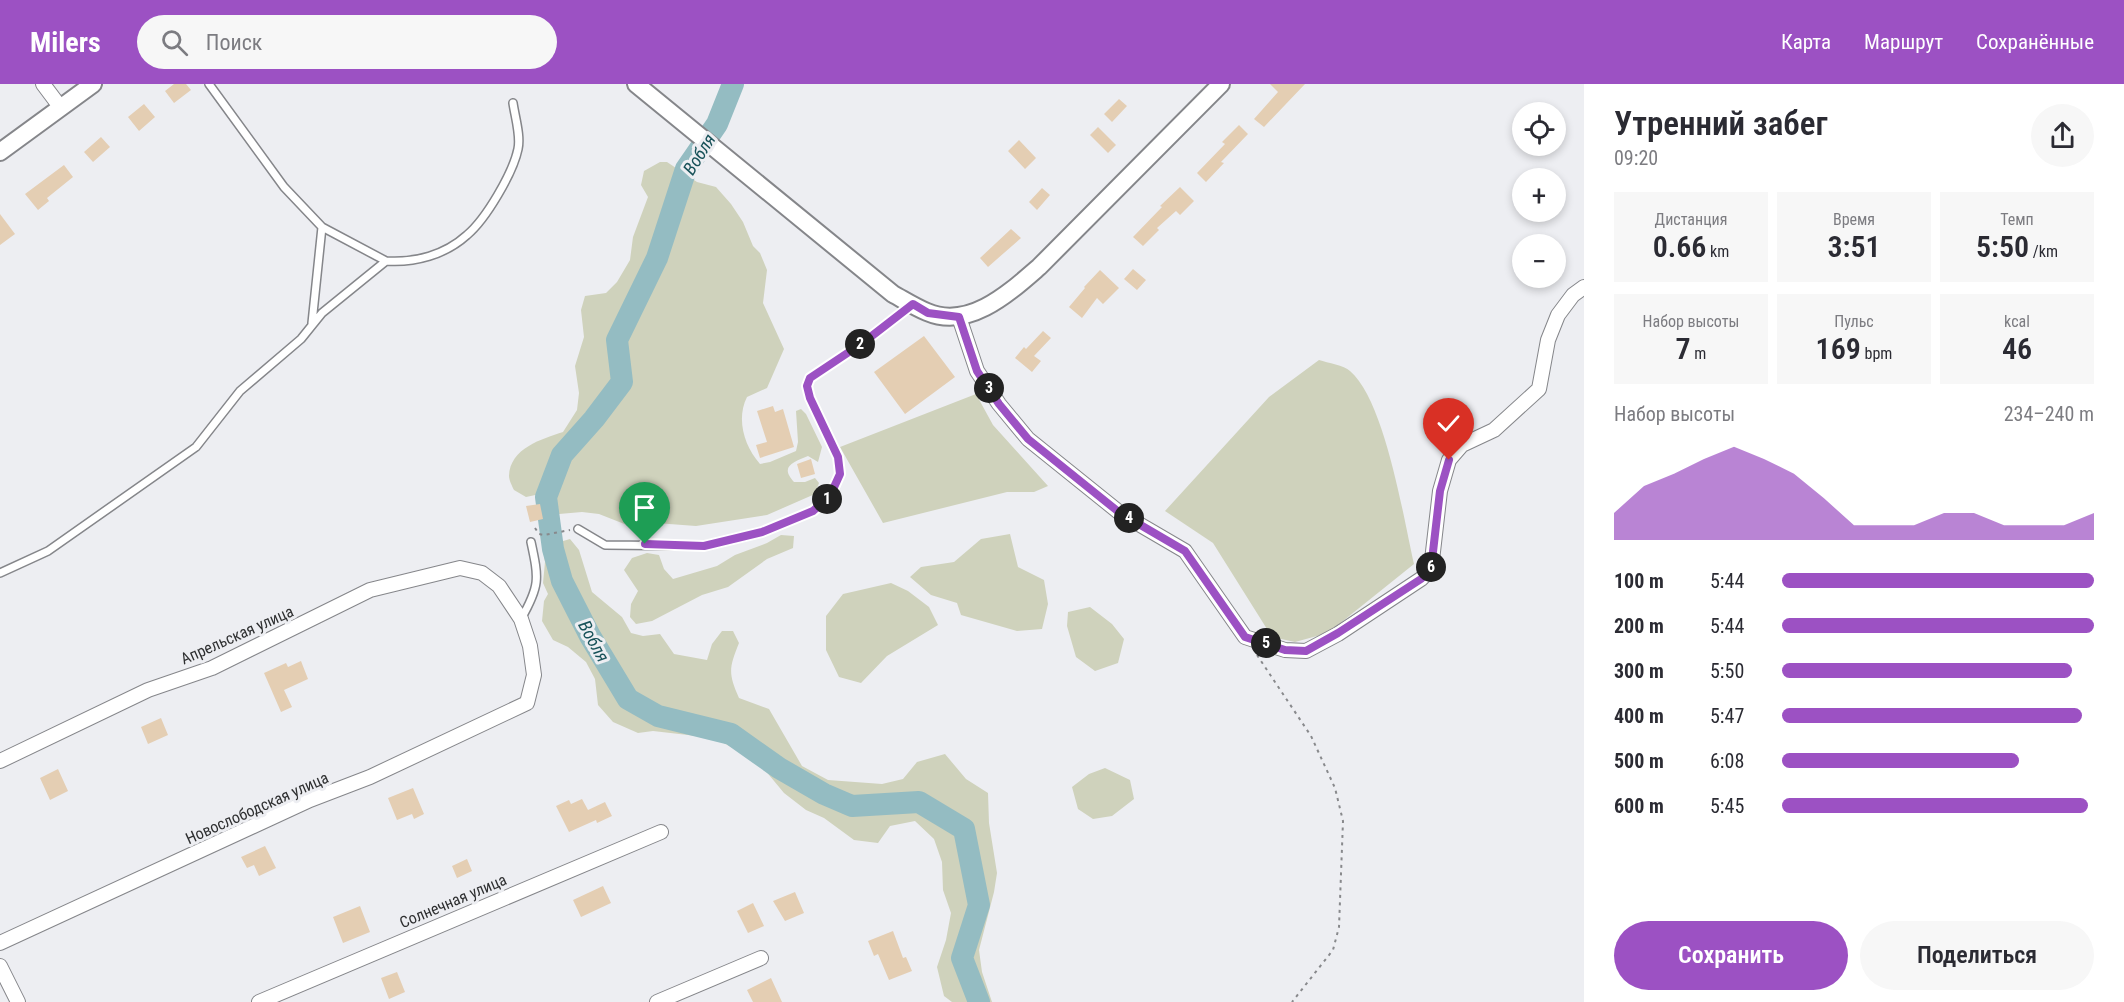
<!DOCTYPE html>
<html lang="ru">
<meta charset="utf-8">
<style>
:root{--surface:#fff;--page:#f7f7f7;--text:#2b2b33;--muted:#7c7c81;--accent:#9c51c3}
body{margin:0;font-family:"Roboto Condensed",sans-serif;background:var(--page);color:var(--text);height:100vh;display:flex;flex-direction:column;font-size:22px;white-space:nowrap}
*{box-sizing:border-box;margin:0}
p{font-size:20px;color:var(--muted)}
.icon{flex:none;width:33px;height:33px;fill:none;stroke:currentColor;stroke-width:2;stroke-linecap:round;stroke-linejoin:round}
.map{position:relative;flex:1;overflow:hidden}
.details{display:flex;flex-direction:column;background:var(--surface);width:540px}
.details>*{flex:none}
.fabs{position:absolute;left:1512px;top:18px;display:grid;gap:12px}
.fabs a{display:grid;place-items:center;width:54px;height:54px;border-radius:50%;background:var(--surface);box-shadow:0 3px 9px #0003;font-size:30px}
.pin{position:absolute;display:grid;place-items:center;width:51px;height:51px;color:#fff;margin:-62px -26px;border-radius:50% 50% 50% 0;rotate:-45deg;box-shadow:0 0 6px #0007}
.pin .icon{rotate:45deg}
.km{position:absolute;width:30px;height:30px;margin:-15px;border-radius:50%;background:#222;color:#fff;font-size:16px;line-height:30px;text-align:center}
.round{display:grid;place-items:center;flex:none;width:63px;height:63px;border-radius:32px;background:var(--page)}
.headline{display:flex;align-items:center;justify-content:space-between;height:102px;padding:0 30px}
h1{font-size:33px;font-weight:600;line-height:45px}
.stats{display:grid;grid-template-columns:repeat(3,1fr);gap:9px;height:102px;padding:6px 30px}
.stats div{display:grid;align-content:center;border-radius:0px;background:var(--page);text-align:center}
.stats b{font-size:30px;font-weight:600}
.stats small{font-size:16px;font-weight:400}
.stats p{font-size:16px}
.chart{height:168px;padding:12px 30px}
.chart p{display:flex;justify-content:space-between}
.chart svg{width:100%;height:108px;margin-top:6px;fill:var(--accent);opacity:.7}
.cta{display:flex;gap:12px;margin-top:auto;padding:12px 30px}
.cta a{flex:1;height:69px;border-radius:36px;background:var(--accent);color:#fff;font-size:24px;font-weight:600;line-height:69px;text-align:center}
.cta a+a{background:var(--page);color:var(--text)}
ul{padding:0 30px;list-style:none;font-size:20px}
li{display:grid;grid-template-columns:96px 72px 1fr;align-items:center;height:45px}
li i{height:15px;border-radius:8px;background:var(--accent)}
header{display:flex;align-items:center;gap:36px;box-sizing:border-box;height:84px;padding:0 30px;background:var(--accent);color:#fff}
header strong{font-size:28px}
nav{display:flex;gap:33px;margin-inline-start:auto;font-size:21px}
.search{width:420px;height:54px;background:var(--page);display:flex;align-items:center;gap:15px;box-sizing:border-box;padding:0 21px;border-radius:33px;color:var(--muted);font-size:22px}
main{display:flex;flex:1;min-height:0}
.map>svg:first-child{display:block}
</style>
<header>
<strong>Milers</strong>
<div class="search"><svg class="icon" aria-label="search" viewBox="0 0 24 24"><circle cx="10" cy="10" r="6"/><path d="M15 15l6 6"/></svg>Поиск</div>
<nav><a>Карта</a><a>Маршрут</a><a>Сохранённые</a></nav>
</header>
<main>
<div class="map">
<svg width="1584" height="918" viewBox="0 0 1584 918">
<rect width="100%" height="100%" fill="#edeef2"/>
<path fill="#cfd2bc" d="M 660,78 L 667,78 L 697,98 L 716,103 L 731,120 L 743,138 L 753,162 L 760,169 L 767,186 L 763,219 L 784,265 L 767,304 L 747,313 C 736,335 744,362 760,380 L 770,378 L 796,367 L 798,358 L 796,327 L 801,325 L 806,330 L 822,363 L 818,378 L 808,372 C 794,378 779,382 794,398 L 805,398 L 815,394 L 819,399 L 815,410 L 767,431 L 696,442 L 656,439 L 632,443 L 599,430 L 582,428 L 559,430 L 553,419 L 540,410 L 526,413 L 514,406 C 512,402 509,396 509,392 C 510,364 542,355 563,348 L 577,326 L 579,309 L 575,282 L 584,253 L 581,226 L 585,212 L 606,209 L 617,198 L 630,176 L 633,153 L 648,113 L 641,101 L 644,87 Z
M 1319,276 C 1328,279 1344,281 1350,287 C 1385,317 1403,432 1414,480 L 1328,549 L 1295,558 L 1272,553 L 1213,459 L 1165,427 L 1269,313 Z
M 976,310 L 993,341 L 1048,402 L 1034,408 L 1007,408 L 883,439 L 840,363 Z
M 1010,450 L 1018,483 L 1044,496 L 1048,520 L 1042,545 L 1017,547 L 961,531 L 957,519 L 931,511 L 910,493 L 921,483 L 954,478 L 981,455 Z
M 781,451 L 794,452 L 793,464 L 767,475 L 728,503 L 702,511 L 652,537 L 636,540 L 630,533 L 631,520 L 638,507 L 624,486 L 632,474 L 647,469 L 659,471 L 664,485 L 673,495 L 717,482 L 735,471 L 767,459 Z
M 570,455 L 579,466 L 592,508 L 622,533 L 631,549 L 643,552 L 660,550 L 674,570 L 707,576 L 712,560 L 722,547 L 733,547 L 739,559 C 729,584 728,589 739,614 L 769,625 L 802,682 L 828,696 L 882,700 L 903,695 L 917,678 L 945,670 L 966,695 L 988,709 L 989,739 L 997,789 L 994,808 L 979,866 L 982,888 L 992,918 L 952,918 L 944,912 L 937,883 L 946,856 L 951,829 L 943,806 L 942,778 L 934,755 L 915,737 L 890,742 L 878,759 L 854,756 L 824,734 L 806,726 L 784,709 L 760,680 L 739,667 L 714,654 L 653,647 L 638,649 L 613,638 L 598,621 L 595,595 L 586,578 L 568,563 L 553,556 L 542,537 L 544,517 L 548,510 L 543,499 L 545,478 L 543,466 L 546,462 Z
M 891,499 L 908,507 L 929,523 L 938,541 L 887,572 L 861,599 L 839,593 L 826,566 L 826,532 L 843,510 Z
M 1090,523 L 1112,540 L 1124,555 L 1118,579 L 1095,587 L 1076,573 L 1067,542 L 1068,528 Z
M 1105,684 L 1130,696 L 1134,715 L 1112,732 L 1093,735 L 1078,725 L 1072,703 L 1089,690 Z"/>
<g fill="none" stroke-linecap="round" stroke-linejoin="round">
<path stroke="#94bcc2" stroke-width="22" d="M 733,0 L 717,40 L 686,85 L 657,174 L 617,256 L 622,298 L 594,335 L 562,371 L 546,413 L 553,465 L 562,497 L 590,552 L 628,615 L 658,632 L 731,650 L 779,684 L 824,710 L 852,722 L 919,718 L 964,745 L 979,821 L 962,874 L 979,918"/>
</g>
<path fill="#e4ceb3" d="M 174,0 L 186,0 L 191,6 L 174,19 L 165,7 Z
M 1270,0 L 1305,0 L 1264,43 L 1254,35 L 1278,8 Z
M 1119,15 L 1127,22 L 1112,38 L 1104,30 Z
M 144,20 L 155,33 L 139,47 L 128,33 Z
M 1239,41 L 1248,50 L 1221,78 L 1224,79 L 1206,98 L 1197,89 L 1225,60 L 1222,58 Z
M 1098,43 L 1116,61 L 1108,69 L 1090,51 Z
M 101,53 L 110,63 L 93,78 L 84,68 Z
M 1019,56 L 1036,74 L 1025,85 L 1008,67 Z
M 64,81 L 73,93 L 47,114 L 49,117 L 38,126 L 25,110 Z
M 1180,103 L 1194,117 L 1180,131 L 1176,127 L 1157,144 L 1159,146 L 1143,162 L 1133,153 L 1162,123 L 1160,122 Z
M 1042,104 L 1050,111 L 1037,126 L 1029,118 Z
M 0,130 L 15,150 L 0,161 Z
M 1011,145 L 1021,154 L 988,183 L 980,174 Z
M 1133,185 L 1146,196 L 1137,206 L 1124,195 Z
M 1100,186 L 1119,204 L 1103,220 L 1097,214 L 1082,234 L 1069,223 L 1085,204 L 1084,203 Z
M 1043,247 L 1051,254 L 1034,272 L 1041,277 L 1032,288 L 1015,274 L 1024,263 L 1026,265 Z
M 924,252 L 955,293 L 905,330 L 874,288 Z
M 773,322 L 775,328 L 783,325 L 794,363 L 760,374 L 756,361 L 767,358 L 757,327 Z
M 811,375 L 815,390 L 801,394 L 797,380 Z
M 540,420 L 543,435 L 530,438 L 526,422 Z
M 301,577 L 308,595 L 284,606 L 292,623 L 281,628 L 264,589 L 286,579 L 288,583 Z
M 161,634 L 168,651 L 148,660 L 141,643 Z
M 58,685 L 68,707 L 50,716 L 40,694 Z
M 413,704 L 424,730 L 414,735 L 412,730 L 397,736 L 388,714 Z
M 582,715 L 588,726 L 605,718 L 612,732 L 597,739 L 596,736 L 569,748 L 556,722 L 569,716 L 571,720 Z
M 265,762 L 276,784 L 259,792 L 254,781 L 247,784 L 241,773 Z
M 467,775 L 472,787 L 457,794 L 452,782 Z
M 603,802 L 611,819 L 581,833 L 573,816 Z
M 795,808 L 804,829 L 785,837 L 773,817 Z
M 753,819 L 764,842 L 748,849 L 737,827 Z
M 360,822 L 370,848 L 343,859 L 333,833 Z
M 893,847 L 903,874 L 906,873 L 912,887 L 889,896 L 878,870 L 874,872 L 868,857 Z
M 397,888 L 405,908 L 389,915 L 381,894 Z
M 771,894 L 782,918 L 753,918 L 747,906 Z"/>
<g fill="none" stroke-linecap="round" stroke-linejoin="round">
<g stroke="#85868a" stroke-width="10">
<path id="service" d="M 209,0 L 284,103 L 322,143 L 312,239
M 322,143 L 386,177
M 578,445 L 605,461 L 704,462 L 762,448 L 813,427 L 830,412 L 840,390 L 838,373 L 810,314 L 807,302 L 810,294 L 864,258 L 911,221
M 0,489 L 48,467 L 196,363 L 240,307 L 301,255 L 322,229 L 386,177 C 415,179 445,171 467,151 C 486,135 513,89 518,65 C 521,52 515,33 513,19
M 521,535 C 540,502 539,495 531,458"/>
</g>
<g stroke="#85868a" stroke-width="16">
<path id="minor" d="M 43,0 L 61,24
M 959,233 L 977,287 L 999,320 L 1028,355 L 1120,429 L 1185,467 L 1245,553 L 1285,566 L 1306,567 L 1338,550 L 1421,495 L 1431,485 L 1440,407 L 1449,376 L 1462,361 L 1494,346 L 1539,305 L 1548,256 L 1558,231 L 1573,211 L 1584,203
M 0,677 L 148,606 L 212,584 L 370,506 L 460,484 L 482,489 L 499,502 L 521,535 L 530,562 L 534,591 L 527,619 L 370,693 L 310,716 L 0,859
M 0,882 L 18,918
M 259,918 L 661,748
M 657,918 L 761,874"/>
</g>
<g stroke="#85868a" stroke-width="20">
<path id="tertiary" d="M 636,0 L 893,210 C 904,216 915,223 927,228 C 969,246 1009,209 1039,183 L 1221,0
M 0,68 L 93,0"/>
</g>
<path stroke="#88898c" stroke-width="2" stroke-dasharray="3 4.5" stroke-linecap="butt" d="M 535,444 L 539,450 L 544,451 L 570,446
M 1257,571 L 1311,652 L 1335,704 L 1343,737 L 1339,843 L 1333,866 L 1292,918"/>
<use href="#service" stroke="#fff" stroke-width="7"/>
<use href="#minor" stroke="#fff" stroke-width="14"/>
<use href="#tertiary" stroke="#fff" stroke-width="16"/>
</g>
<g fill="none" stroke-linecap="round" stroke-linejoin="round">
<g stroke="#fff" stroke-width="12">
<path id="route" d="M 645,460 L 704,462 L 762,448 L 813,427 L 830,412 L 840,390 L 838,373 L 810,314 L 807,302 L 810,294 L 864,258 L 913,220 L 928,229 L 959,233 L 977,287 L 999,320 L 1028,355 L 1120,429 L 1185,467 L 1245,553 L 1285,566 L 1306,567 L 1338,549 L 1421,495 L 1431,485 L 1440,407 L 1449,376"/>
</g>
<use href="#route" stroke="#9c51c3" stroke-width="8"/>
</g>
<g text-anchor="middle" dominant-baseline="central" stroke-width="6" stroke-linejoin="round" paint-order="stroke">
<g font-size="16" fill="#2e2f30" stroke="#edeef2">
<text transform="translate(237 551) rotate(-24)">Апрельская улица</text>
<text transform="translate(257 724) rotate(-24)">Новослободская улица</text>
<text transform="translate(453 817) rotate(-23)">Солнечная улица</text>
</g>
<g font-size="18" font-style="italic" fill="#185259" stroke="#edeef2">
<text transform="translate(699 70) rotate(-58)">Вобля</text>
<text transform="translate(594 557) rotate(61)">Вобля</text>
</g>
</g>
</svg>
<div class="fabs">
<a><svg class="icon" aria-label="locate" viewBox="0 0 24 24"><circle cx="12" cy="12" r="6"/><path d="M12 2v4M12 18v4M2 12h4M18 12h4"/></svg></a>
<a>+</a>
<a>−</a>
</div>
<div class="pin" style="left:645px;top:460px;background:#1e9e55"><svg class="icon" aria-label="arrive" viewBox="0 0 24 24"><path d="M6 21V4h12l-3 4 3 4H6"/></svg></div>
<div class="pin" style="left:1449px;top:376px;background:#d93025"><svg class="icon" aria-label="check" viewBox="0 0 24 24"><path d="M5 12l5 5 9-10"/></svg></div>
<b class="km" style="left:827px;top:415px">1</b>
<b class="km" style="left:860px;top:260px">2</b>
<b class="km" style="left:989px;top:304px">3</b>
<b class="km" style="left:1129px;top:434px">4</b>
<b class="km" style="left:1266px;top:559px">5</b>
<b class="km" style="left:1431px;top:483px">6</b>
</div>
<section class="details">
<div class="headline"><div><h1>Утренний забег</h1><p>09:20</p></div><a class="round"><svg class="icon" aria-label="share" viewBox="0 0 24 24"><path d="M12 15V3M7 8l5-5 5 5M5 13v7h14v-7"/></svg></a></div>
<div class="stats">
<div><p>Дистанция</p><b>0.66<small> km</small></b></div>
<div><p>Время</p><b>3:51</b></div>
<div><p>Темп</p><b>5:50<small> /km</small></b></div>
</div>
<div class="stats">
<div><p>Набор высоты</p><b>7<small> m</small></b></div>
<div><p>Пульс</p><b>169<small> bpm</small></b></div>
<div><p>kcal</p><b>46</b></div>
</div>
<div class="chart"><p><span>Набор высоты</span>234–240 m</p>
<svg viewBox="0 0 160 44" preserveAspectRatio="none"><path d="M0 44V33L10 22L20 17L30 11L40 6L50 11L60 17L70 27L80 38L90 38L100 38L110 33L120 33L130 38L140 38L150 38L160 33V44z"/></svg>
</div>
<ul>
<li><b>100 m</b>5:44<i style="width:100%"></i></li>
<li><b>200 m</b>5:44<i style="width:100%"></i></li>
<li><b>300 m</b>5:50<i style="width:93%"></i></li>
<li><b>400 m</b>5:47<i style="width:96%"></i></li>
<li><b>500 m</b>6:08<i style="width:76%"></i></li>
<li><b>600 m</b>5:45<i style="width:98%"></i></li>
</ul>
<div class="cta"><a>Сохранить</a><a>Поделиться</a></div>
</section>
</main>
